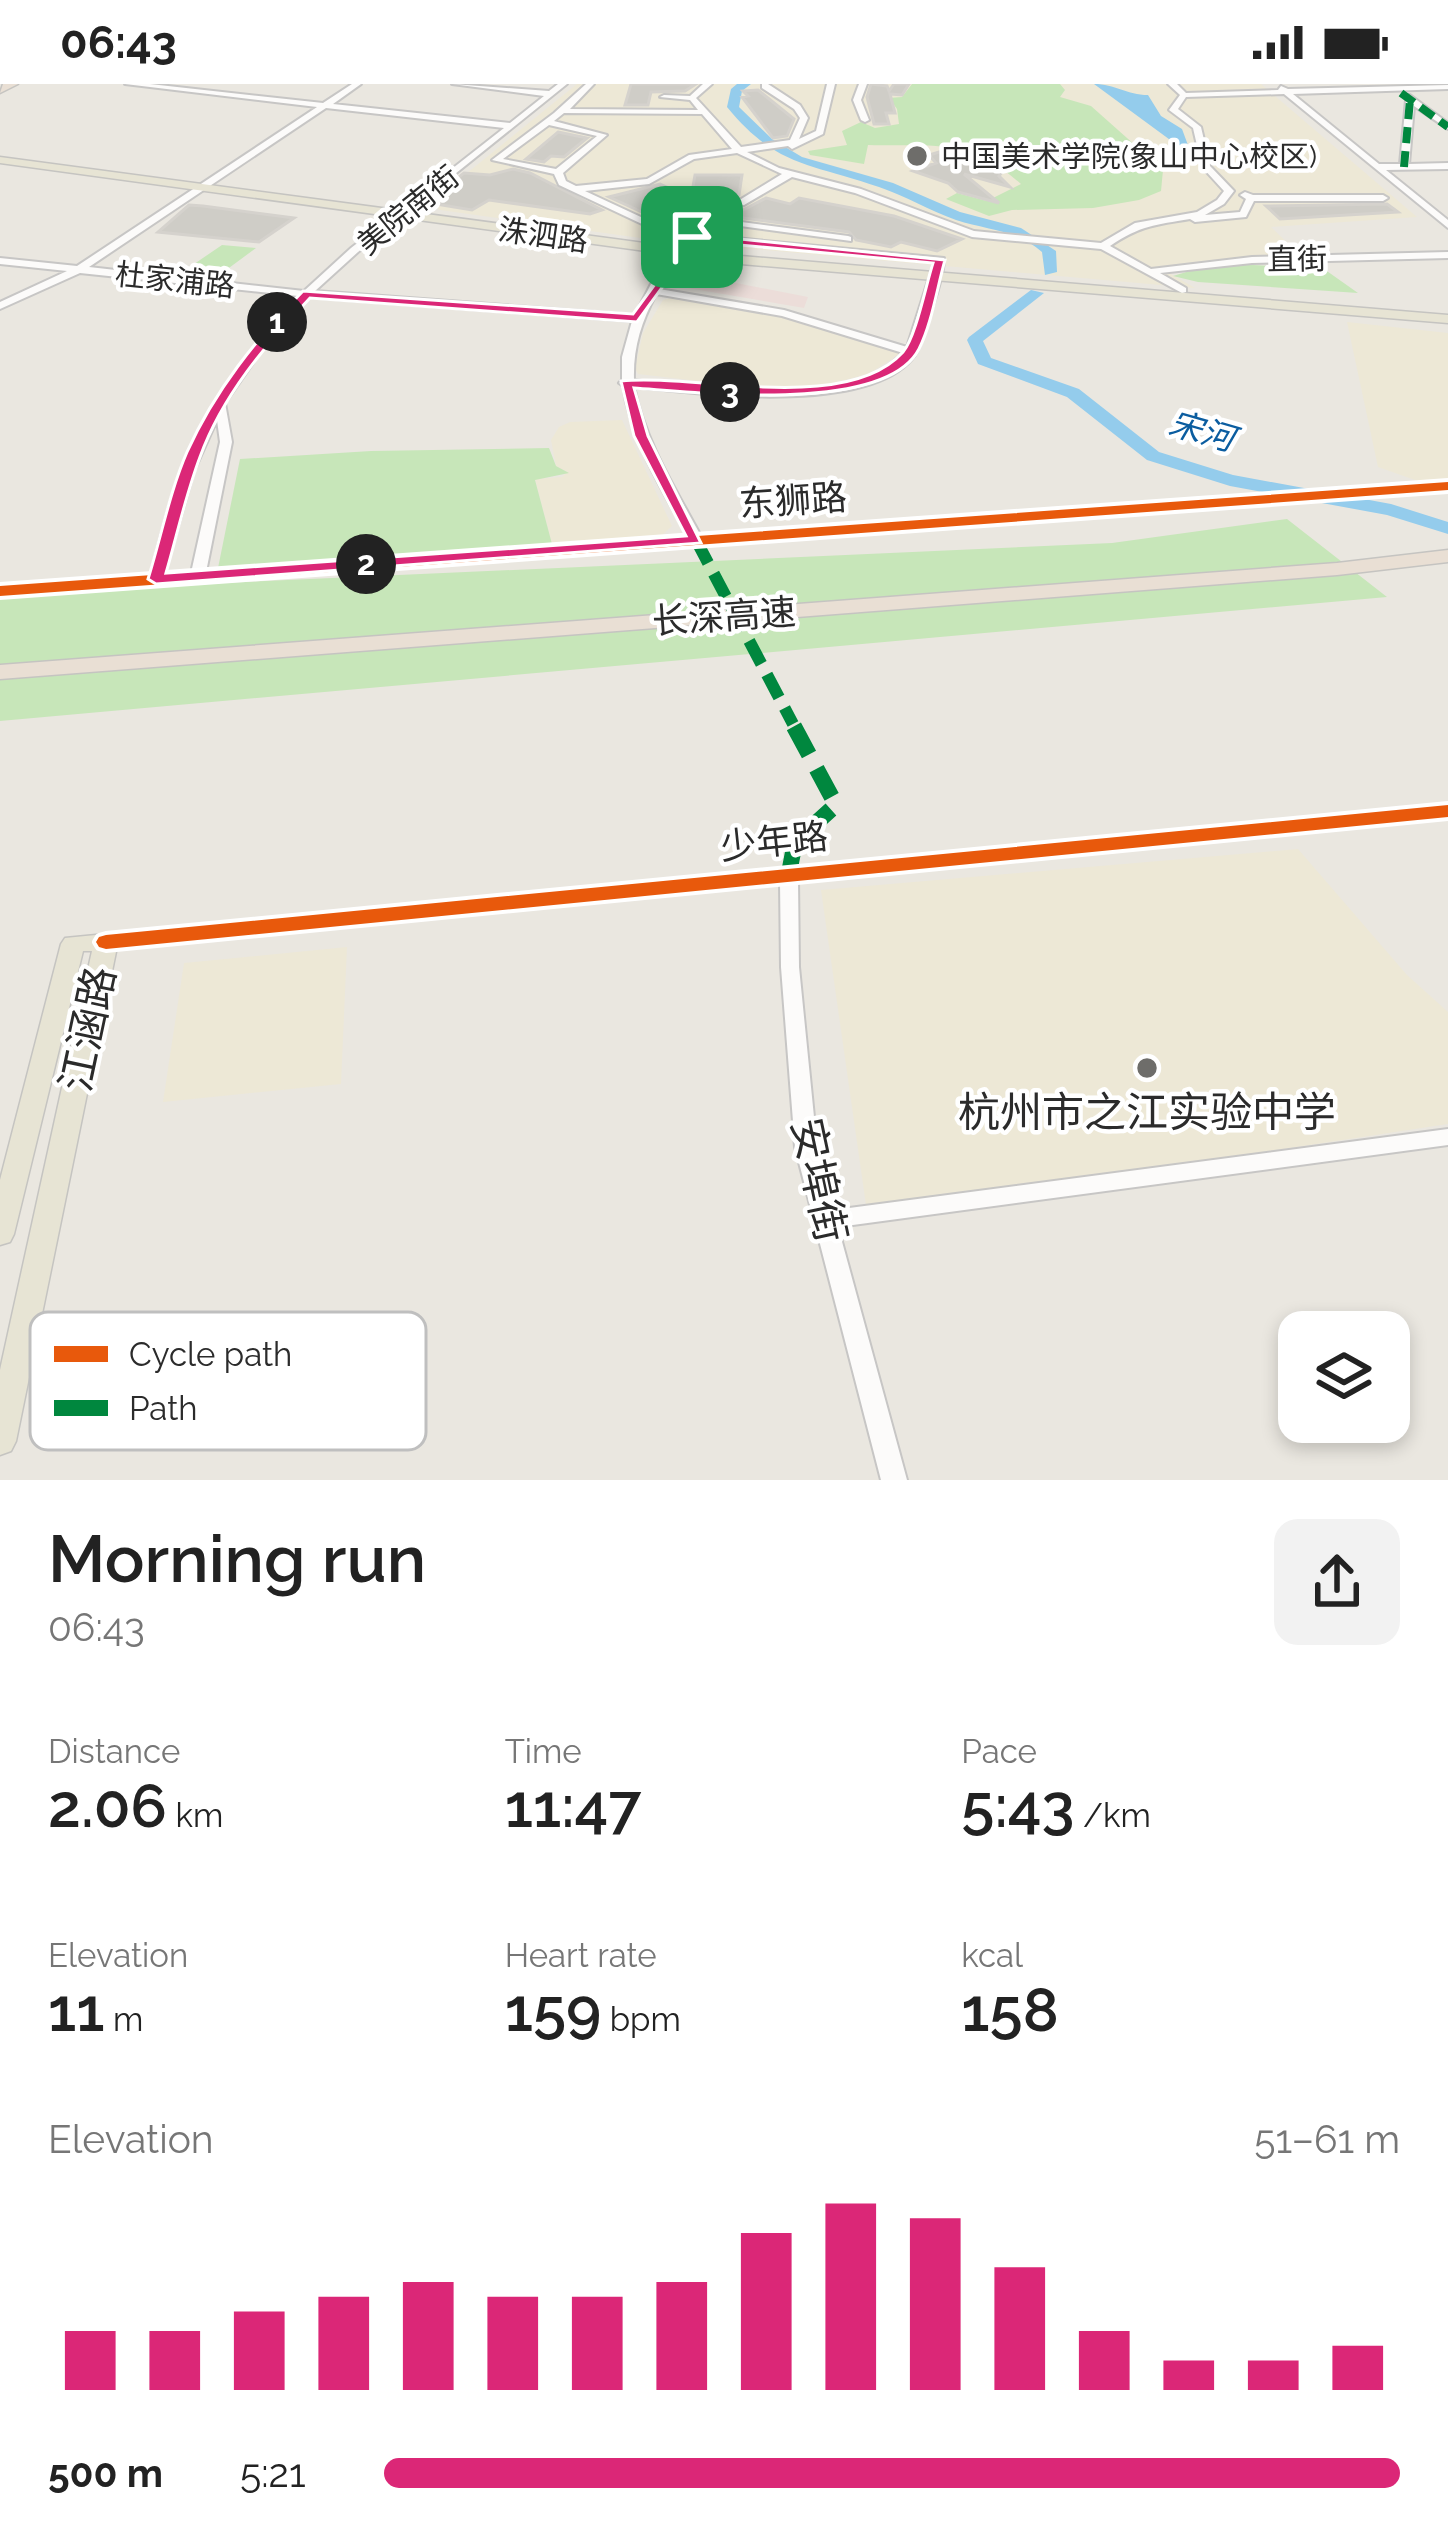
<!DOCTYPE html>
<meta charset="utf-8">
<style>
:root{--surface:#fff;--page:#f2f2f2;--text:#222;--muted:#767676;--accent:#db2777}
body{margin:0;font-family:Raleway,"Noto Sans SC",sans-serif;background:var(--page);color:var(--text);height:100vh;display:flex;flex-direction:column;font-size:45px;white-space:nowrap}
*{box-sizing:border-box;margin:0}
p{font-size:39px;color:var(--muted)}
.icon{flex:none;width:66px;height:66px;fill:none;stroke:currentColor;stroke-width:2;stroke-linecap:round;stroke-linejoin:round}
.map{position:relative;height:1396px;overflow:hidden}
.drawer{display:flex;flex-direction:column;background:var(--surface);flex:1}
.drawer>*{flex:none}
.fabs{position:absolute;left:1278px;top:1227px;display:grid;gap:24px}
.fabs a{display:grid;place-items:center;width:132px;height:132px;border-radius:24px;background:var(--surface);box-shadow:0 6px 18px #0003;font-size:60px}
.pin{position:absolute;display:grid;place-items:center;width:102px;height:102px;color:#fff;margin:-51px;border-radius:24px;box-shadow:0 6px 18px #0006}
.km{position:absolute;width:60px;height:60px;margin:-30px;border-radius:50%;background:#222;color:#fff;font-size:33px;line-height:60px;text-align:center}
.round{display:grid;place-items:center;flex:none;width:126px;height:126px;border-radius:24px;background:var(--page)}
.headline{display:flex;align-items:center;justify-content:space-between;height:204px;padding:0 48px}
h1{font-size:66px;font-weight:600;line-height:90px}
.figures{display:grid;grid-template-columns:repeat(3,1fr);gap:18px;height:204px;padding:12px 48px}
.figures div{display:grid;align-content:center}
.figures b{font-size:60px;font-weight:600}
.figures small{font-size:33px;font-weight:400}
.figures p{font-size:33px}
.chart{height:336px;padding:24px 48px}
.chart p{display:flex;justify-content:space-between}
.chart svg{width:100%;height:216px;margin-top:12px;stroke:var(--accent);stroke-width:6}
ul{padding:0 48px;list-style:none;font-size:39px}
li{display:grid;grid-template-columns:192px 144px 1fr;align-items:center;height:90px}
li i{height:30px;border-radius:15px;background:var(--accent)}
.status{display:flex;justify-content:space-between;align-items:center;height:84px;padding:0 60px;background:var(--surface);direction:ltr}
.status svg{height:33px;fill:currentColor}
.map>svg:first-child{display:block}
</style>
<div class="status"><b>06:43</b><svg viewBox="0 0 49 12"><path d="M0 12V9h3v3zM5 12V6h3v6zM10 12V3h3v9zM15 12V0h3v12zM26 1h20v11H26zM47 4h2v5h-2z"/></svg></div>
<div class="map">
<svg width="1448" height="1396" viewBox="0 0 1448 1396">
<rect width="100%" height="100%" fill="#eae7e0"/>
<path fill="#ede8d6" d="M 577,0 L 1261,0 L 1417,133 L 1271,143 L 1298,169 L 1159,183 L 1195,204 L 662,157 L 440,126 L 430,119 Z
M 677,212 L 785,232 L 903,268 L 868,290 L 817,303 L 758,304 L 638,290 L 635,284 L 643,249 L 663,216 Z
M 1347,238 L 1448,249 L 1448,395 L 1418,397 L 1378,383 Z
M 622,336 L 672,442 L 660,453 L 552,460 L 535,395 L 562,393 L 567,388 L 556,382 L 551,356 L 559,343 L 570,338 Z
M 1298,765 L 1407,891 L 1448,928 L 1448,1040 L 867,1128 L 821,806 Z
M 347,863 L 341,1000 L 163,1018 L 184,879 Z"/>
<path fill="#ecddd9" d="M 690,190 L 808,213 L 804,224 L 682,203 Z"/>
<path fill="#c7e6b9" d="M 912,0 L 1060,0 L 1065,6 L 1060,13 L 1091,22 L 1163,86 L 1161,107 L 1139,116 L 1093,124 L 1012,126 L 989,132 L 946,115 L 957,109 L 987,117 L 1021,100 C 968,53 935,63 868,61 L 864,80 L 810,71 L 808,67 L 847,61 L 842,47 L 861,38 L 875,44 L 899,40 L 897,25 L 889,14 L 902,13 Z
M 222,161 L 256,164 L 214,195 L 178,191 Z
M 1216,179 L 1324,185 L 1358,209 L 1198,198 L 1173,192 Z
M 549,364 L 556,382 L 569,389 L 535,396 L 552,460 L 218,484 L 240,375 L 371,367 Z
M 1287,435 L 1387,513 L 0,637 L 0,509 L 1112,459 Z"/>
<path fill="#94ccec" d="M 1094,0 C 1115,0 1127,11 1148,11 L 1161,32 L 1182,45 L 1192,72 Z"/>
<g fill="none" stroke-linecap="round" stroke-linejoin="round">
<path fill="#94ccec" fill-rule="evenodd" d="M 737,0 L 751,0 L 742,7 L 739,23 L 772,55 L 802,73 L 893,99 L 960,128 L 1021,144 L 1056,167 L 1057,188 L 1045,191 L 1042,168 C 1017,146 987,146 956,136 C 930,127 906,112 879,103 C 811,79 777,84 727,23 L 731,5 Z
M 1031,206 L 1044,209 L 983,257 L 991,274 L 1079,305 L 1159,368 L 1233,391 L 1391,420 L 1448,438 L 1448,450 L 1387,431 L 1230,402 L 1147,376 L 1067,313 L 978,280 L 967,256 L 969,253 Z"/>
</g>
<path fill="#cfcdc7" stroke="#d5d2cd" stroke-width="3" d="M 631,0 L 696,0 L 685,7 L 651,8 L 648,21 L 625,21 Z
M 871,0 L 887,2 L 889,7 L 894,0 L 909,0 L 902,11 L 890,10 L 895,29 L 886,29 L 889,40 L 874,40 L 867,13 Z
M 758,6 L 794,35 L 787,52 L 773,54 L 742,13 L 748,12 L 743,7 Z
M 558,48 L 587,54 L 564,73 L 551,72 L 544,78 L 526,75 Z
M 967,65 L 1002,88 L 999,92 L 1010,103 L 964,90 L 999,119 L 958,108 L 948,99 L 913,87 L 936,79 L 929,71 L 946,66 L 952,72 Z
M 513,85 L 530,89 L 602,126 L 590,130 L 489,116 L 472,126 L 430,119 L 419,124 L 464,89 L 490,91 Z
M 695,91 L 742,91 L 739,111 L 644,129 L 609,113 L 660,100 L 691,114 Z
M 766,114 L 790,120 L 799,114 L 894,132 L 962,155 L 937,167 L 901,158 L 891,163 L 856,156 L 849,148 L 713,130 L 745,125 Z
M 1387,120 L 1398,128 L 1280,135 L 1266,122 Z
M 189,121 L 203,122 L 294,134 L 259,158 L 158,148 Z"/>
<g fill="none" stroke-linecap="round" stroke-linejoin="round">
<g stroke="#c7c6c5" stroke-width="4">
<path id="minor" d="M 125,0 L 150,0 L 323,19 L 352,0 L 361,0 L 333,20 L 510,39 L 544,12 L 452,0 L 549,7 L 558,0 L 567,0 L 358,168 L 315,207 L 635,231 L 651,200 L 689,151 L 692,150 L 944,174 C 944,191 936,211 931,228 C 927,241 921,262 915,271 C 872,332 700,310 634,303 C 645,357 675,404 701,452 L 1448,398 L 1448,406 L 0,511 L 0,503 L 150,492 C 161,453 170,412 186,374 C 213,312 253,262 298,212 L 80,189 L 0,225 L 0,218 L 67,187 L 0,180 L 0,174 L 77,182 L 317,23 ZM 326,24 L 504,44 L 351,164 L 304,207 L 89,183 ZM 693,156 L 934,178 L 907,263 L 784,226 L 659,205 ZM 656,210 L 782,232 L 903,269 C 896,275 889,282 881,287 C 822,321 700,303 634,296 C 633,264 641,239 656,210 ZM 309,213 L 632,237 L 622,273 L 622,296 L 619,299 L 623,302 C 631,356 662,405 688,453 L 206,488 L 232,358 L 225,319 L 264,263 ZM 217,336 L 220,358 L 191,489 L 164,491 L 194,387 Z
M 586,0 L 594,0 L 570,25 L 698,26 L 690,16 L 660,13 L 664,11 L 690,12 L 703,0 L 712,0 L 696,14 L 741,63 L 790,56 L 800,34 L 794,25 L 762,4 L 762,0 L 768,0 L 800,21 L 808,34 L 799,55 L 816,47 L 827,0 L 835,0 L 823,50 L 792,65 L 788,62 L 747,68 L 779,84 L 861,105 L 974,147 L 1101,159 L 1135,139 L 1197,128 L 1217,116 L 1224,107 L 1202,83 L 1193,44 L 1169,26 L 1180,11 L 1168,0 L 1177,0 L 1186,9 L 1278,6 L 1281,2 L 1288,5 L 1448,1 L 1448,5 L 1293,10 L 1379,80 L 1400,80 L 1406,16 L 1404,11 L 1410,11 L 1448,39 L 1448,45 L 1414,22 L 1409,80 L 1448,79 L 1448,85 L 1386,86 L 1448,136 L 1448,144 L 1284,10 L 1186,13 L 1178,25 L 1201,43 L 1210,82 L 1234,107 L 1224,120 L 1205,131 L 1240,128 L 1246,115 L 1240,111 L 1245,108 L 1253,111 L 1383,111 L 1388,114 L 1383,117 L 1254,117 L 1246,133 L 1195,138 L 1190,135 C 1155,141 1141,141 1110,162 L 1151,185 L 1252,173 L 1448,168 L 1448,174 L 1252,179 L 1160,189 L 1186,204 L 1186,208 L 1182,209 L 1101,165 L 972,153 L 855,109 L 792,93 L 744,121 L 707,126 L 696,132 L 848,152 L 851,153 L 851,157 L 704,137 L 642,140 L 559,101 L 554,90 L 492,76 L 554,29 ZM 564,29 L 702,30 L 732,65 L 689,71 L 647,95 L 576,102 L 566,97 L 563,89 L 607,51 L 554,37 ZM 549,41 L 597,52 L 556,85 L 503,75 ZM 737,69 L 782,90 L 738,117 L 703,122 L 684,132 L 643,134 L 585,107 L 649,100 L 694,75 Z
M 859,0 L 867,0 L 861,16 L 869,36 L 865,38 L 861,36 L 853,16 Z
M 1448,722 L 1448,732 L 798,796 L 799,883 L 817,1063 L 834,1126 L 1448,1045 L 1448,1061 L 838,1143 L 907,1396 L 881,1396 L 795,1063 L 781,883 L 780,798 L 106,864 L 99,862 L 97,858 L 99,854 L 106,852 L 782,786 L 789,783 L 795,785 Z"/>
</g>
<g stroke="#c5c4c1" stroke-width="3">
<path id="major" d="M 0,73 L 741,172 L 1448,231 L 1448,239 L 741,180 L 0,79 Z
M 106,850 L 114,852 L 118,858 L 16,1357 L 11,1367 L 0,1371 L 0,1286 L 92,867 L 83,867 L 14,1150 L 10,1158 L 0,1161 L 0,1096 L 61,860 L 65,854 Z"/>
</g>
<g stroke="#c5c4c1" stroke-width="3">
<path id="highway" d="M 3,0 L 18,0 L 0,9 Z
M 1448,466 L 1448,478 L 1337,491 L 0,595 L 0,581 L 1337,479 Z"/>
</g>
<use href="#minor" fill="#fcfbfa" fill-rule="evenodd"/>
<use href="#major" fill="#e7e4d4" fill-rule="evenodd"/>
<use href="#highway" fill="#e9dfd4" fill-rule="evenodd"/>
<path stroke="#00873e" stroke-width="8" stroke-dasharray="16 8" stroke-linecap="butt" d="M 1401,9 L 1448,43
M 1404,83 L 1410,16"/>
<path stroke="#00873e" stroke-width="12" stroke-dasharray="26 12" stroke-linecap="butt" d="M 696,456 L 793,640"/>
<path stroke="#00873e" stroke-width="16" stroke-dasharray="32 16" stroke-linecap="butt" d="M 789,789 L 795,758 L 836,721 L 791,637"/>
<g stroke="#fff" stroke-width="8">
<path id="cycleway" d="M 1448,398 L 1448,406 L 0,512 L 0,502 Z
M 1448,721 L 1448,733 L 106,865 L 99,863 L 96,858 L 99,853 L 106,851 Z"/>
</g>
<use href="#cycleway" fill="#e8590c" fill-rule="evenodd"/>
</g>
<path fill="#db2777" stroke="#fff" stroke-width="3" fill-rule="evenodd" d="M 692,150 L 945,176 C 937,204 932,239 919,265 C 885,331 695,308 634,304 L 648,352 L 701,459 L 156,500 L 148,495 C 161,453 170,407 187,368 C 215,306 256,255 303,207 L 633,230 ZM 696,157 L 933,179 C 926,200 916,253 903,268 C 846,331 695,289 621,297 L 634,352 L 686,452 L 166,489 C 177,451 186,410 200,373 C 222,312 266,260 310,214 L 637,238 Z"/>
<g fill="#6e6d6a" stroke="#fff" stroke-width="4.5">
<circle cx="917" cy="72" r="12"/>
<circle cx="1147" cy="984" r="12"/>
</g>
<g text-anchor="middle" dominant-baseline="central" stroke-width="9" stroke-linejoin="round" paint-order="stroke">
<g font-size="30" fill="#2b2b2b" stroke="#fff" text-anchor="start">
<text x="941" y="72">中国美术学院(象山中心校区)</text>
</g>
<g font-size="30" fill="#2b2b2b" stroke="#fff">
<text transform="translate(408 126) rotate(-39)">美院南街</text>
<text transform="translate(543 151) rotate(8)">洙泗路</text>
<text transform="translate(1297 175) rotate(-1)">直街</text>
<text transform="translate(175 196) rotate(6)">杜家浦路</text>
</g>
<g font-size="33" font-style="italic" fill="#0b5da0" stroke="#fff">
<text transform="translate(1202 347) rotate(16)">宋河</text>
</g>
<g font-size="36" fill="#2b2b2b" stroke="#fff">
<text transform="translate(793 416) rotate(-4)">东狮路</text>
<text transform="translate(724 532) rotate(-4)">长深高速</text>
<text transform="translate(774 757) rotate(-6)">少年路</text>
</g>
<g font-size="42" fill="#2b2b2b" stroke="#fff">
<text transform="translate(88 945) rotate(-78)">江涵路</text>
<text transform="translate(819 1096) rotate(78)">安埠街</text>
</g>
<g font-size="42" fill="#2b2b2b" stroke="#fff">
<text x="1147" y="1028">杭州市之江实验中学</text>
</g>
</g>
<rect x="30" y="1228" width="396" height="138" rx="18" fill="#fff" stroke="#bfbfbf" stroke-width="3"/>
<rect x="54" y="1262" width="54" height="16" fill="#e8590c"/>
<rect x="54" y="1316" width="54" height="16" fill="#00873e"/>
<g font-size="33" fill="#2b2b2b">
<text x="129" y="1282">Cycle path</text>
<text x="129" y="1336">Path</text>
</g>
</svg>
<div class="fabs">
<a><svg class="icon" aria-label="layers" viewBox="0 0 24 24"><path d="M12 4l9 5-9 5-9-5zM3 14l9 5 9-5"/></svg></a>
</div>
<div class="pin" style="left:692px;top:153px;background:#1e9e55"><svg class="icon" aria-label="arrive" viewBox="0 0 24 24"><path d="M6 21V4h12l-3 4 3 4H6"/></svg></div>
<b class="km" style="left:277px;top:238px">1</b>
<b class="km" style="left:366px;top:480px">2</b>
<b class="km" style="left:730px;top:308px">3</b>
</div>
<section class="drawer">
<div class="headline"><div><h1>Morning run</h1><p>06:43</p></div><a class="round"><svg class="icon" aria-label="share" viewBox="0 0 24 24"><path d="M12 15V3M7 8l5-5 5 5M5 13v7h14v-7"/></svg></a></div>
<div class="figures">
<div><p>Distance</p><b>2.06<small> km</small></b></div>
<div><p>Time</p><b>11:47</b></div>
<div><p>Pace</p><b>5:43<small> /km</small></b></div>
</div>
<div class="figures">
<div><p>Elevation</p><b>11<small> m</small></b></div>
<div><p>Heart rate</p><b>159<small> bpm</small></b></div>
<div><p>kcal</p><b>158</b></div>
</div>
<div class="chart"><p><span>Elevation</span>51–61 m</p>
<svg viewBox="0 0 160 44" preserveAspectRatio="none"><path d="M5 44V32M15 44V32M25 44V28M35 44V25M45 44V22M55 44V25M65 44V25M75 44V22M85 44V12M95 44V6M105 44V9M115 44V19M125 44V32M135 44V38M145 44V38M155 44V35"/></svg>
</div>
<ul>
<li><b>500 m</b>5:21<i style="width:100%"></i></li>
</ul>
</section>
